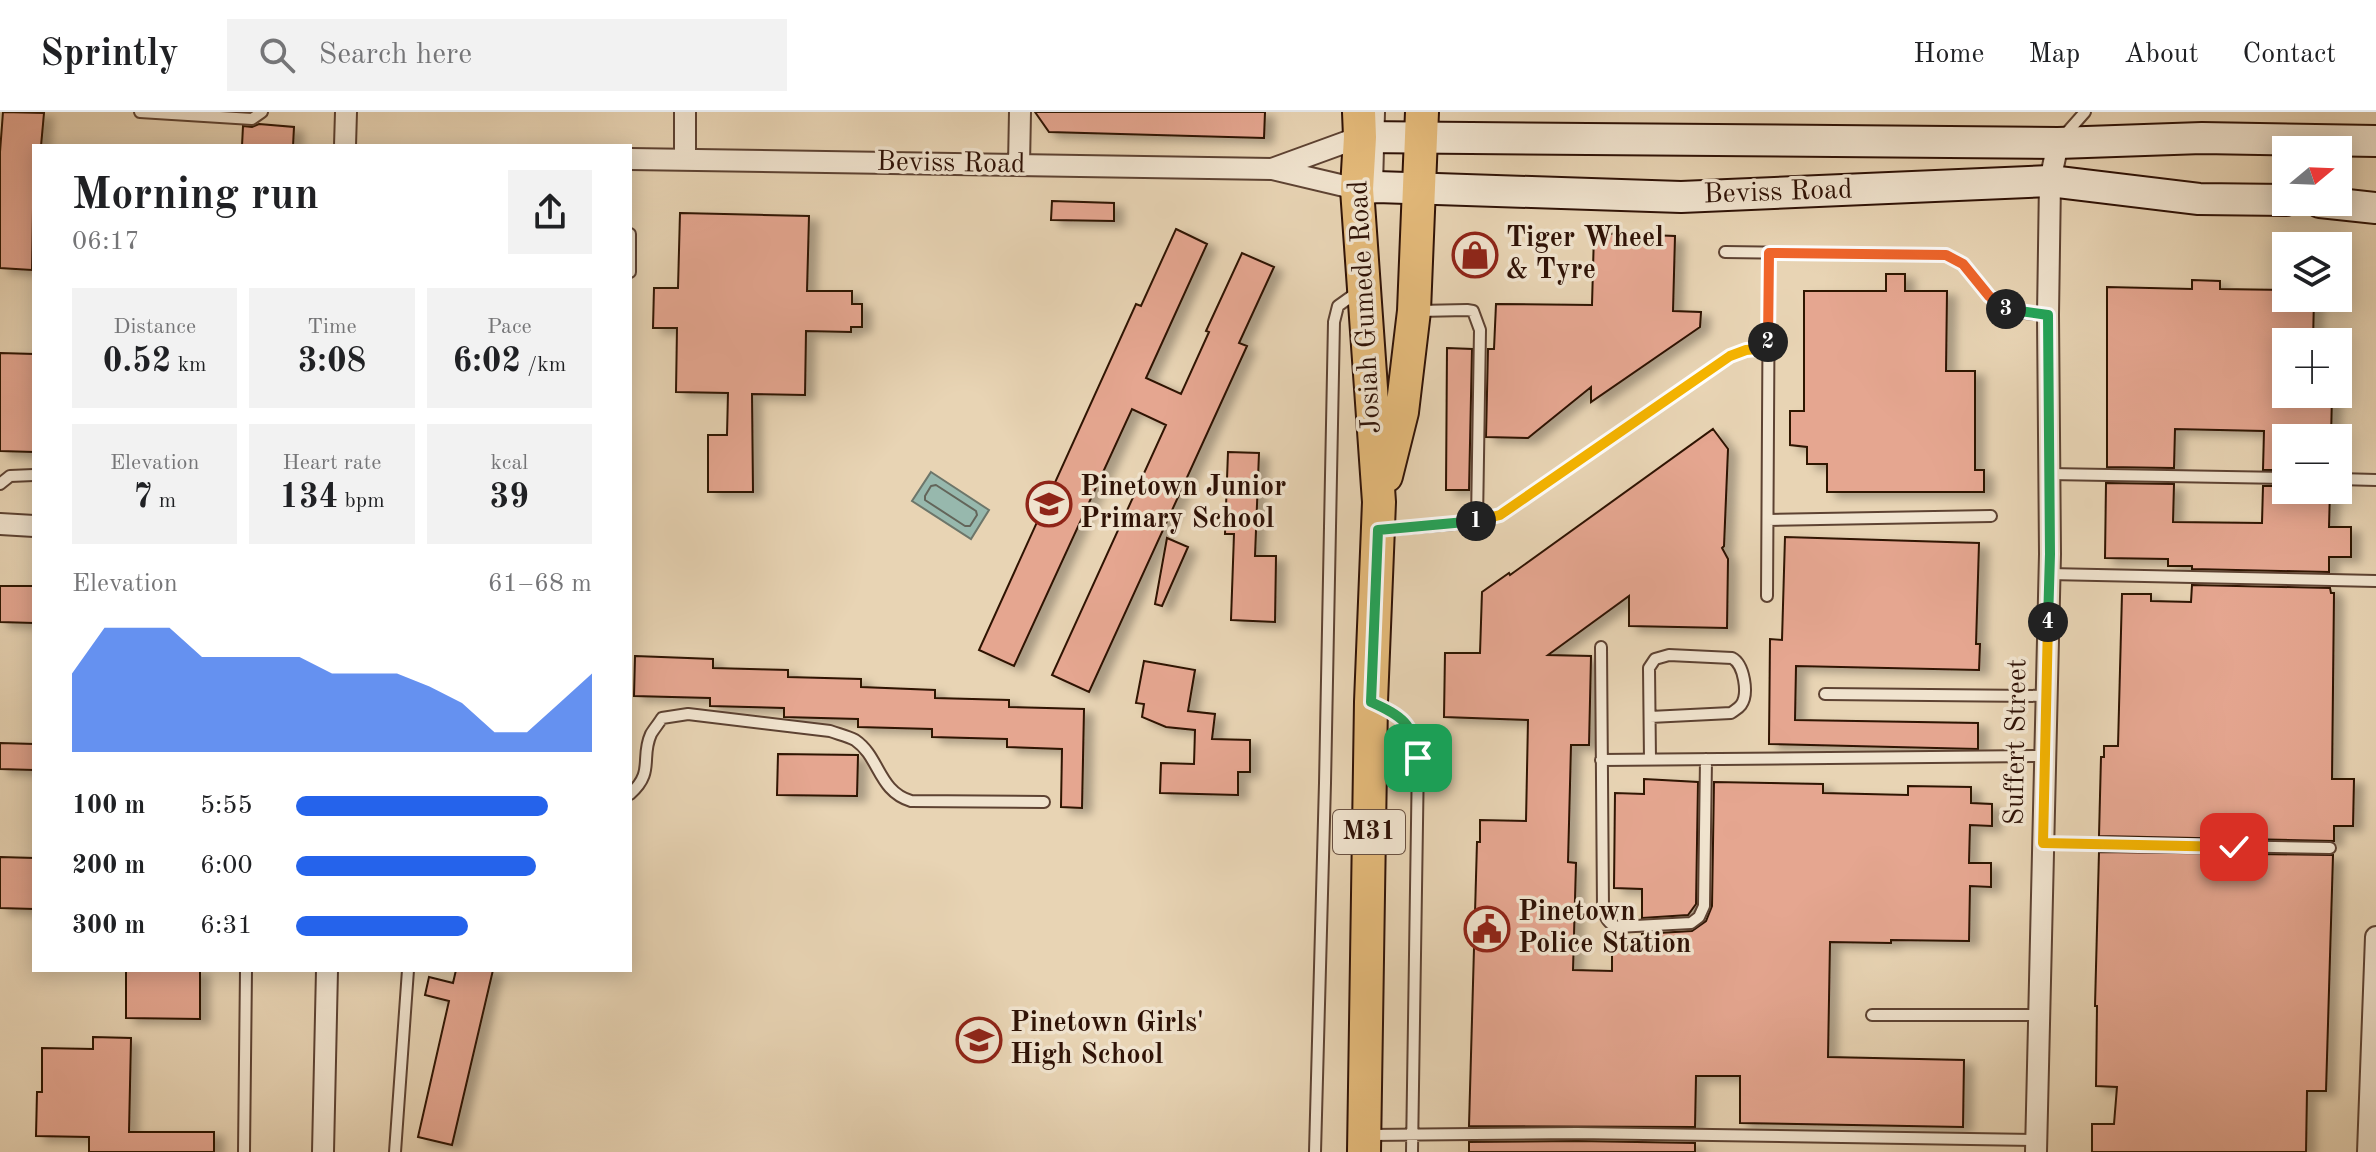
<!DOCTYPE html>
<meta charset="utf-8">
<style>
:root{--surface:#fff;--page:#f2f2f2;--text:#202124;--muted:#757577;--line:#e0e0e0;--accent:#2563eb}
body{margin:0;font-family:"Old Standard TT",serif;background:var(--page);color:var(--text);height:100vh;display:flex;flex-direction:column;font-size:30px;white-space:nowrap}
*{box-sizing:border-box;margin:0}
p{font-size:26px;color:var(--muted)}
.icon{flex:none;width:44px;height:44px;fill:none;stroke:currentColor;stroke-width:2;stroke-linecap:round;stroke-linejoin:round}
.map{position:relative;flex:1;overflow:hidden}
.drawer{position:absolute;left:32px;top:32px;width:600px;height:828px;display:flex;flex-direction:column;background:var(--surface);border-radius:0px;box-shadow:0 4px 20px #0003}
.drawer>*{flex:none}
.needle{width:52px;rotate:71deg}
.fabs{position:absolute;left:2272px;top:24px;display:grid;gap:16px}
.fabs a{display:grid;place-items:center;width:80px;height:80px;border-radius:0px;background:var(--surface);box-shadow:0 4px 20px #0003;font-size:40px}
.pin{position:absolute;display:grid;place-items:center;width:68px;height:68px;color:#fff;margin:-34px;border-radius:16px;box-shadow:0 4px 12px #0006}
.km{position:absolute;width:40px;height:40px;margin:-20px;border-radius:50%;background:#222;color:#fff;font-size:22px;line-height:40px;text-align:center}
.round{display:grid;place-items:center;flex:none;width:84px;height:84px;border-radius:0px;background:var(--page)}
.headline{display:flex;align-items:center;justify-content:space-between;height:136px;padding:0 40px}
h1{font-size:44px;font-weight:600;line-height:60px}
.metrics{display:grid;grid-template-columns:repeat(3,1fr);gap:12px;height:136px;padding:8px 40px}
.metrics div{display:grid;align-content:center;border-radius:0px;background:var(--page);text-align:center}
.metrics b{font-size:34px;font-weight:600}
.metrics small{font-size:22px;font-weight:400}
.metrics p{font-size:22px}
.chart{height:224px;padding:16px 40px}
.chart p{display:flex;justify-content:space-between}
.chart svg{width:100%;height:144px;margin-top:8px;fill:var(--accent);opacity:.7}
ul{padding:0 40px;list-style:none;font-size:26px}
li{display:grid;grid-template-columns:128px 96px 1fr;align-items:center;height:60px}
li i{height:20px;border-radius:10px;background:var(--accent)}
header{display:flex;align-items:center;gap:48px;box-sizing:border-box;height:112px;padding:0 40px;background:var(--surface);border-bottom:2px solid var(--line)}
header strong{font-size:38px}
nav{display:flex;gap:44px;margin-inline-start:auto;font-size:28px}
.search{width:560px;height:72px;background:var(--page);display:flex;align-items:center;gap:20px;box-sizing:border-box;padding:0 28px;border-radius:0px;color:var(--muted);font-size:30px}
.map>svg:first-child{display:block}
</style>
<header>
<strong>Sprintly</strong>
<div class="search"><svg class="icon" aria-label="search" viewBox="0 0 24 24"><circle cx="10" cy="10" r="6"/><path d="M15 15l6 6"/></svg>Search here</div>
<nav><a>Home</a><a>Map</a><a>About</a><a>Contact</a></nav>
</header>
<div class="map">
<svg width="2376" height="1040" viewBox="0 0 2376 1040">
<defs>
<filter id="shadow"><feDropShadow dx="9" dy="5" stdDeviation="4" flood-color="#0004"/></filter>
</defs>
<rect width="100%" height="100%" fill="#e8d4b4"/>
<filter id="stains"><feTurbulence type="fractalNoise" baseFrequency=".0025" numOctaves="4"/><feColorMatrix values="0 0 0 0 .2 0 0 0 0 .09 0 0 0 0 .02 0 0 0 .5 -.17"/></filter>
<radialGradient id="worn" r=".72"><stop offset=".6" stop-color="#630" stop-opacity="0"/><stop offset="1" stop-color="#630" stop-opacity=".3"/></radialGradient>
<path fill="#97b8ad" stroke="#6d766a" stroke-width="2" d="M 931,360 L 989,398 L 971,427 L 912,389 Z"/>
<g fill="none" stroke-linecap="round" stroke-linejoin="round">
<path stroke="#63655a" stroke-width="2" d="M 936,373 L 976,399 L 977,403 L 970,414 L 965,414 L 925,388 L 925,384 L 931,374 Z"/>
</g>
<path fill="#e5a690" stroke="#2f1206" stroke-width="2" filter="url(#shadow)" d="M 3,0 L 44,1 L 41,34 L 34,34 L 32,158 L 0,156 L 0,40 Z
M 1035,0 L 1265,0 L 1264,26 L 1049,20 Z
M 259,12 L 294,15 L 293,34 L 242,34 L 243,14 L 252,15 Z
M 1052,89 L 1114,91 L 1114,109 L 1051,108 Z
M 680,101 L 809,104 L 807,179 L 852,179 L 852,192 L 862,192 L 862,215 L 851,215 L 851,220 L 806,219 L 805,283 L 752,282 L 753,380 L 708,380 L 708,323 L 727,323 L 728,281 L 676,280 L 677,216 L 653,216 L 654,176 L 678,176 Z
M 1176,117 L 1207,132 L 1146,266 L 1181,282 L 1209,220 L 1206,219 L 1242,141 L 1274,155 L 1239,231 L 1247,234 L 1089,580 L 1052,563 L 1166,313 L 1132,297 L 1014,554 L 979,538 L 1136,192 L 1141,194 Z
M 1594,121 L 1675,124 L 1673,199 L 1701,200 L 1700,215 L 1591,290 L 1591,275 L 1528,326 L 1486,325 L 1488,237 L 1494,237 L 1496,192 L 1592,193 Z
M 1886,162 L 1905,162 L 1905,179 L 1947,179 L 1946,259 L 1975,259 L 1975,358 L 1984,358 L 1984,380 L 1827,380 L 1827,352 L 1807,352 L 1807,335 L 1790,333 L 1790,299 L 1804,299 L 1804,179 L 1886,179 Z
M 2192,168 L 2220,169 L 2220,177 L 2286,178 L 2286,186 L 2314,186 L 2313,230 L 2286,230 L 2286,282 L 2332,283 L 2331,326 L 2286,326 L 2286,358 L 2263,358 L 2264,319 L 2175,317 L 2174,356 L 2107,355 L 2107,175 L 2192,177 Z
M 1447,236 L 1472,237 L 1469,378 L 1446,378 Z
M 0,241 L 34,242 L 34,340 L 0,339 Z
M 1713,317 L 1728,337 L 1724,434 L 1722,436 L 1728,447 L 1727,516 L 1629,514 L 1629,484 L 1548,543 L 1591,544 L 1589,633 L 1571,633 L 1568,750 L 1576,751 L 1573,858 L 1612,859 L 1612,830 L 1642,830 L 1642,822 L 1692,819 L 1706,809 L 1712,794 L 1714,670 L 1823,672 L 1823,681 L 1908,683 L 1908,674 L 1971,675 L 1971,691 L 1992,692 L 1992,714 L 1970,713 L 1969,751 L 1991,751 L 1991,775 L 1970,774 L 1969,829 L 1891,828 L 1891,831 L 1830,830 L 1828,945 L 1964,948 L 1963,1015 L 1740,1011 L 1740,964 L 1696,964 L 1695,1015 L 1469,1014 L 1477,730 L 1480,730 L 1480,708 L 1526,709 L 1528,608 L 1444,605 L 1445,541 L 1480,541 L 1482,480 L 1509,461 L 1510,463 Z
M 1228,340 L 1259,341 L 1255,444 L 1276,444 L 1275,510 L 1231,508 L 1234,422 L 1225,422 Z
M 2106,371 L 2174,372 L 2173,410 L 2262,411 L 2263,374 L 2286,374 L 2286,378 L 2330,378 L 2329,415 L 2351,415 L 2351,445 L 2329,445 L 2329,460 L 2192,457 L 2192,454 L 2168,454 L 2168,447 L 2105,446 Z
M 1785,425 L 1979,431 L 1976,532 L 1980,532 L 1979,558 L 1796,554 L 1795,608 L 1978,611 L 1978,637 L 1769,632 L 1770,527 L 1782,528 Z
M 1167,426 L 1188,435 L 1162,494 L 1155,492 Z
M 2192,473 L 2330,476 L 2331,481 L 2334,481 L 2332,667 L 2354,667 L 2353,714 L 2334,714 L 2334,729 L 2099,724 L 2101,645 L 2104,645 L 2104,634 L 2118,634 L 2122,482 L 2151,482 L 2151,489 L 2191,490 Z
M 0,474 L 34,474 L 34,511 L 0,510 Z
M 635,544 L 713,547 L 713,556 L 788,558 L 788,565 L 861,567 L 861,575 L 935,578 L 935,586 L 1009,588 L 1009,595 L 1084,597 L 1082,696 L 1061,695 L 1062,637 L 1007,635 L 1007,627 L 932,625 L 932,617 L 858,615 L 858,607 L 784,605 L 784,596 L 710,594 L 710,586 L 634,584 Z
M 1144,549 L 1195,558 L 1188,599 L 1215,602 L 1212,627 L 1250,628 L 1250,660 L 1238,660 L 1238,683 L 1160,681 L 1161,651 L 1194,652 L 1195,618 L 1166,615 L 1142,605 L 1144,592 L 1136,591 Z
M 0,631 L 34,632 L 34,658 L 0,657 Z
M 778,642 L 858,643 L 857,684 L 777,683 Z
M 1644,667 L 1698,670 L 1696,792 L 1688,803 L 1642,806 L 1642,777 L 1614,776 L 1615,681 L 1644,682 Z
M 2099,740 L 2333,743 L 2326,979 L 2307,979 L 2306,1040 L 2092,1040 L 2092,1012 L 2114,1012 L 2117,975 L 2096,974 L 2097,894 L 2095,894 Z
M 0,745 L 34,746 L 34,797 L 0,796 Z
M 126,858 L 200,858 L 200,907 L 126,906 Z
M 456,858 L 493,858 L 452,1033 L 418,1025 L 449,889 L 425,883 L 429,865 L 453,871 Z
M 93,925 L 131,926 L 129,1020 L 214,1020 L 214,1040 L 89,1040 L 89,1025 L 36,1024 L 37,980 L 42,980 L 42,936 L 93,937 Z
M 1577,1029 L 1695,1031 L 1695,1040 L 1469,1040 L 1469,1030 Z"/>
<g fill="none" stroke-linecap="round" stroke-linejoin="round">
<g stroke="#5d4232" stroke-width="14">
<path id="lane" d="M 140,0 L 252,7 L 262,0
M 2062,26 L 2085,0
M 1377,73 L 1379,0
M 630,122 L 630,160
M 1725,140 L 1946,143 L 1963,152 L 1989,184 L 2002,196 L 2013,200 L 2048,203
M 1418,199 L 1467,198 L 1473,199 L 1480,218 L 1477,409
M 2049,362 L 2286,366
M 2338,367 L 2376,368
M 0,372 L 10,364 L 34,363
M 1768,408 L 1991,404
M 1380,418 L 1466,411 L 1500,403 L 1730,244 L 1746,238 L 1768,236
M 2049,462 L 2376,469
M 1767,484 L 1769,141
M 1601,535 L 1603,797 C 1606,807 1608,811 1617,815 L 1691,811 L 1699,805 L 1704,794 L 1706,647
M 1825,582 L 2046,584
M 1377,592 C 1405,606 1413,615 1418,646 L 1412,1040
M 1650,605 L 1731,601 C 1735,598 1738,597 1741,593 C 1749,582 1744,552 1732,546 L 1669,543 L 1655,547 L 1649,556 L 1650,648
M 1601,648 L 2045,644
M 630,682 C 655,660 640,646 651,622 C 654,617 659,611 662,606 L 688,602 L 830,619 C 838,622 847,624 855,628 C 880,645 878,679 911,689 L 1044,690
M 2043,731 L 2330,736
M 1872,903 L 2039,903
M 1370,1023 L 1577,1021 L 2036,1028
M 244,1040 L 246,858
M 395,1040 L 408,858
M 1315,1040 L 1325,671 L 1334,210 L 1338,194 L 1359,179"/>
</g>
<g stroke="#5d4232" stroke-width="24">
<path id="street" d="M 345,34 L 346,0
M 630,47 L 1272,57 L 1357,77
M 685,47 L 685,0
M 1019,53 L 1020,0
M 1272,57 L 1360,25
M 0,412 L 34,414
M 323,1040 L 327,858
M 2036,1040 L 2050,442 L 2048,203 L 2050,69 L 2058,31
M 2368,1040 L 2376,825"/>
</g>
<g stroke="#2f1206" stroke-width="34">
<path id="secondary" d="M 1360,25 L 2058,31 L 2202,26 L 2376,29
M 1357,77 L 1377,75 L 1681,85 L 2050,69 L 2199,87 L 2286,88
M 2320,90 L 2376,96"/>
</g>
<g stroke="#2f1206" stroke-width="36">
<path id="primary" d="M 1359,0 L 1360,25 L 1357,77 L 1379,390 L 1371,590 L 1364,1040
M 1386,364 L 1402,300 L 1414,199 L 1422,0"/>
</g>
<use href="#lane" stroke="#f0e3ce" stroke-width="10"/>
<use href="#street" stroke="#f0e3ce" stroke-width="20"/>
<use href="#secondary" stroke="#f0e3ce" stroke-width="30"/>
<use href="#primary" stroke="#e4ba7a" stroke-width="32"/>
</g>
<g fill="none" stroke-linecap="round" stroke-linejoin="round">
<g stroke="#fff" stroke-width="16">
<path id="split-1" d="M 1418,646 C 1413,611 1402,604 1371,590 L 1378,418 L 1476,409"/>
</g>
<g stroke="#fff" stroke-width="16">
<path id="split-2" d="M 1476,409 L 1500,403 L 1730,244 L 1746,238 L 1768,236 L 1768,230"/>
</g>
<g stroke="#fff" stroke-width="16">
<path id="split-3" d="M 1768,230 L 1769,141 L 1946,143 L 1963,152 L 1989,184 L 2006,197"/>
</g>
<g stroke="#fff" stroke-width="16">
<path id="split-4" d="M 2006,197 L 2048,203 L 2050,442 L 2048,510"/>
</g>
<g stroke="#fff" stroke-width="16">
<path id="split-5" d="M 2048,510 L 2043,731 L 2234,735"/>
</g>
<use href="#split-1" stroke="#22a559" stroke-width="10"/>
<use href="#split-2" stroke="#f5b400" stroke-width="10"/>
<use href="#split-3" stroke="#f0652b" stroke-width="10"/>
<use href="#split-4" stroke="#22a559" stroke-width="10"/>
<use href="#split-5" stroke="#f5b400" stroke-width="10"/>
</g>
<defs>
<g id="shop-ring" transform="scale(2.3)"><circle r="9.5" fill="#f0e3ce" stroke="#8f2418" stroke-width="1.5"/><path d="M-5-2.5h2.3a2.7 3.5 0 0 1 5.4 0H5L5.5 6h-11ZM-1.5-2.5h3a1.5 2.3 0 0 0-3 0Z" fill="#8f2418"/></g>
<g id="school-ring" transform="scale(2.3)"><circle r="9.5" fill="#f0e3ce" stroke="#8f2418" stroke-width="1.5"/><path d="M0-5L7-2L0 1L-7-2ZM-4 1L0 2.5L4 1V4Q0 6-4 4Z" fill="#8f2418"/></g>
<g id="civic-ring" transform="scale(2.3)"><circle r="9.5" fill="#f0e3ce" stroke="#8f2418" stroke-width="1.5"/><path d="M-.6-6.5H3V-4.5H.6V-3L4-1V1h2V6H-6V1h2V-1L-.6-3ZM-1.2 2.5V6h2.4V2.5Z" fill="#8f2418"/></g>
</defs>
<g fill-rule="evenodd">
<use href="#shop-ring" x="1475" y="143"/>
<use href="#school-ring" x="1049" y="392"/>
<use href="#civic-ring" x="1487" y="817"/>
<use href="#school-ring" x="979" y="928"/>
</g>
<g text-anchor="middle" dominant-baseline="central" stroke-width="7" stroke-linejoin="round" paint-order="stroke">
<rect fill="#f0e3ce" stroke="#695142" stroke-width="2" x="1333" y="698" width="72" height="44" rx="6"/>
<g font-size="26" font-weight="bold" fill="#2f1206">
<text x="1369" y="720">M31</text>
</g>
<g font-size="28" fill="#2f1206" stroke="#f0e3ce">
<text transform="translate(951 52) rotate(1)">Beviss Road</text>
<text transform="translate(1778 81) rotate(-2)">Beviss Road</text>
<text transform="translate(1366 195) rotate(-93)">Josiah Gumede Road</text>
<text transform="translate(2017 630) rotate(-89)">Suffert Street</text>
</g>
<g font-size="28" font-weight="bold" fill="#2f1206" stroke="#f0e3ce" text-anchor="start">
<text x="1506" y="127">Tiger Wheel<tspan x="1506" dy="32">&amp; Tyre</tspan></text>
<text x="1080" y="376">Pinetown Junior<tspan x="1080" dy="32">Primary School</tspan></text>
<text x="1518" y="801">Pinetown<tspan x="1518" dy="32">Police Station</tspan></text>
<text x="1010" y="912">Pinetown Girls'<tspan x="1010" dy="32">High School</tspan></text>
</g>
</g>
<rect width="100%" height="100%" filter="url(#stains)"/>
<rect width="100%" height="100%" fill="url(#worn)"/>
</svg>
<div class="fabs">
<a><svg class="needle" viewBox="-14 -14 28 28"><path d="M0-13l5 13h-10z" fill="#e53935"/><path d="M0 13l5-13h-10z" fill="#757577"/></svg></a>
<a><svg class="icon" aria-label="layers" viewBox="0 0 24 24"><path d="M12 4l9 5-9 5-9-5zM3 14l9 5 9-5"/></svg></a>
<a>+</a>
<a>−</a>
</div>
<div class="pin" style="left:1418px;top:646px;background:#1e9e55"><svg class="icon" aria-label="arrive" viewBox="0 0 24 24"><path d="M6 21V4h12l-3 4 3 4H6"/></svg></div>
<div class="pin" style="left:2234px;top:735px;background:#d93025"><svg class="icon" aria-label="check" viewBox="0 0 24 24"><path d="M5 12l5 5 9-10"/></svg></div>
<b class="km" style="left:1476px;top:409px">1</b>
<b class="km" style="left:1768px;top:230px">2</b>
<b class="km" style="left:2006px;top:197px">3</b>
<b class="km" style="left:2048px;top:510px">4</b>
<section class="drawer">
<div class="headline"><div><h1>Morning run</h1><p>06:17</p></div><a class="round"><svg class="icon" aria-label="share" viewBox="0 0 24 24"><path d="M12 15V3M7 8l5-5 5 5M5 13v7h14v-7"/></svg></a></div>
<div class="metrics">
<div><p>Distance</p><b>0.52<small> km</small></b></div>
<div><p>Time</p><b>3:08</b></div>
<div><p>Pace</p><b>6:02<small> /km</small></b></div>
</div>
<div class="metrics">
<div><p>Elevation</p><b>7<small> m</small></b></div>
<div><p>Heart rate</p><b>134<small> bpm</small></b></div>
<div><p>kcal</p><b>39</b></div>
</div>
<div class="chart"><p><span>Elevation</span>61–68 m</p>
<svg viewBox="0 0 160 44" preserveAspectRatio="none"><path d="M0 44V20L10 6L20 6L30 6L40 15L50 15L60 15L70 15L80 20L90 20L100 20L110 24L120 29L130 38L140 38L150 29L160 20V44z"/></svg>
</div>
<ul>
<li><b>100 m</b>5:55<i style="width:85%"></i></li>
<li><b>200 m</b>6:00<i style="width:81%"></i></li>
<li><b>300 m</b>6:31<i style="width:58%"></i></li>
</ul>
</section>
</div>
